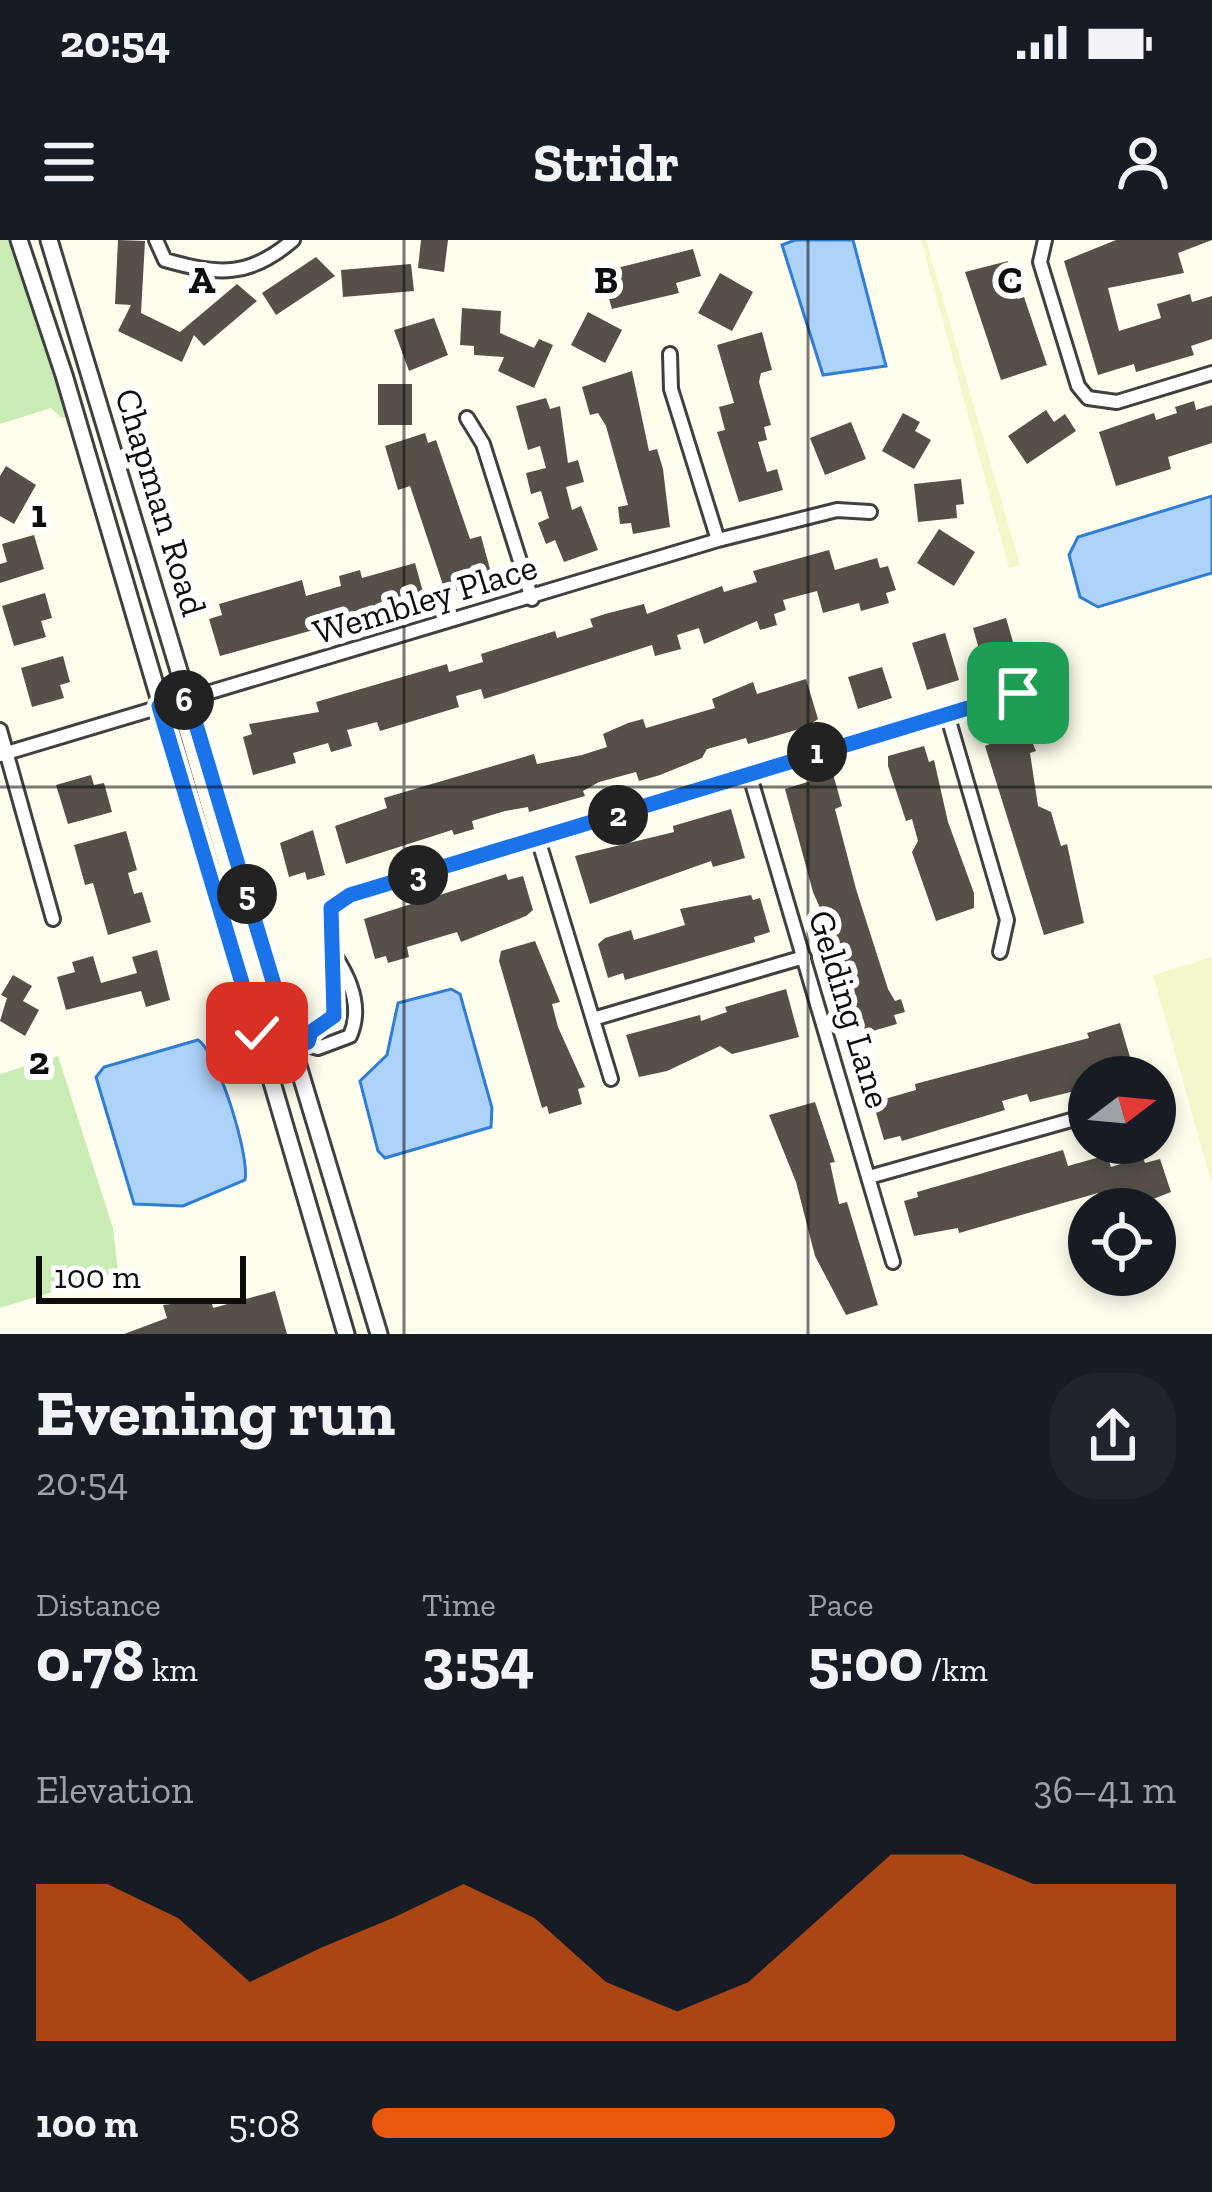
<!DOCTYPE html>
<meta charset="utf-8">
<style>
:root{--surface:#171b24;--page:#20242c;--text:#f1f3f6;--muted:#9ea1a6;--accent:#ea580c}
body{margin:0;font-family:"Zilla Slab",serif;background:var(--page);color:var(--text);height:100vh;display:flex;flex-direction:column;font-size:45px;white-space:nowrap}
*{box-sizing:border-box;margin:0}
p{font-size:39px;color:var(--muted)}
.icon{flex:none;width:66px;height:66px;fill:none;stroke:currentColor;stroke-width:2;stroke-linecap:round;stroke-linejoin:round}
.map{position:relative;height:1094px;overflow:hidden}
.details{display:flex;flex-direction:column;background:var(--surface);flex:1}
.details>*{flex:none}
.needle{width:78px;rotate:74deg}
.fabs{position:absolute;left:1068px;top:816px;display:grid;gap:24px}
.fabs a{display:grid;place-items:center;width:108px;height:108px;border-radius:50%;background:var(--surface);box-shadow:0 6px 18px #0003;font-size:60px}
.scale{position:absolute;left:36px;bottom:30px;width:210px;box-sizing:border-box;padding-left:12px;border:6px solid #0d0d0d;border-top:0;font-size:33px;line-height:42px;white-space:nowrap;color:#0d0d0d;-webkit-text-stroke:9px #fff;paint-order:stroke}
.pin{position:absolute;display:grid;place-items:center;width:102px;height:102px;color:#fff;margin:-51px;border-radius:24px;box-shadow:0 6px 18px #0006}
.km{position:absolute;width:60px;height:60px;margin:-30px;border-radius:50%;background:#222;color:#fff;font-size:33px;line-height:60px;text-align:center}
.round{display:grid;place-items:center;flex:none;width:126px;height:126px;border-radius:48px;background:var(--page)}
.head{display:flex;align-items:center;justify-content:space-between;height:204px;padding:0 36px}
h1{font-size:66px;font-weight:700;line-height:90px}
.figures{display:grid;grid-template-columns:repeat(3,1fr);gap:18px;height:204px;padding:12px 36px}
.figures div{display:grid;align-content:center}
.figures b{font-size:60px;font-weight:700}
.figures small{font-size:33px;font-weight:400}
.figures p{font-size:33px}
.chart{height:336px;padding:24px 36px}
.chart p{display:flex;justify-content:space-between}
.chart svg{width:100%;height:216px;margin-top:12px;fill:var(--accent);opacity:.7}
ul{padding:0 36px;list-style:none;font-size:39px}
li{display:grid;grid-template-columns:192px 144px 1fr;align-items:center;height:90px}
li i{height:30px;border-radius:15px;background:var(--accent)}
.status{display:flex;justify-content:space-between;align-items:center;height:84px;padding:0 60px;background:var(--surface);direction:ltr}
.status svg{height:33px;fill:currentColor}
header{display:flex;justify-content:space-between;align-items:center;height:156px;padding:0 36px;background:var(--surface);font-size:54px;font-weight:700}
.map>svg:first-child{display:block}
</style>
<div class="status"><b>20:54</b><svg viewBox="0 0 49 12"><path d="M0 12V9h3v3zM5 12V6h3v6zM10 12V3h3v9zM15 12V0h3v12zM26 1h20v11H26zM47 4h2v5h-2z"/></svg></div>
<header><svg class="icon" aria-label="menu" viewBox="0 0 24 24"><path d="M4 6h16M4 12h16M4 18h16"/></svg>Stridr<svg class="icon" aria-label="person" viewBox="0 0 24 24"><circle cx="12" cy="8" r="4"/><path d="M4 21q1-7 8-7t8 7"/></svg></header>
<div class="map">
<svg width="1212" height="1094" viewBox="0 0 1212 1094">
<rect width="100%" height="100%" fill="#fffeed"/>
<path fill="#f5f7cb" d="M 921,0 L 926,0 L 1020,325 L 1009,328 Z
M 1212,717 L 1212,945 L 1153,735 Z"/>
<path fill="#c9ecb4" d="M 0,0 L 10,0 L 67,176 L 62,178 L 51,168 L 0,184 Z
M 58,816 L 113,988 L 118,1032 L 0,1068 L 0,834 Z"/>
<path fill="#aed3fa" stroke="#307dd6" stroke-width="3" d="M 795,0 L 853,0 L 886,126 L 823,135 L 782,5 Z
M 1212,256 L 1212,333 L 1098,367 L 1080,357 L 1069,315 L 1078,297 Z
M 451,749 L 460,754 L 492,868 L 491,887 L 385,918 L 378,911 L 360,841 L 387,815 L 398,763 Z
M 198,800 C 218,813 250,916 245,940 L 183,966 L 134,964 L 96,837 L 104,827 Z"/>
<path fill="#565049" d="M 118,0 L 145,1 L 141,73 L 180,92 L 237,44 L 257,61 L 204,106 L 194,95 L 182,122 L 118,91 L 131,65 L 115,64 Z
M 421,0 L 448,0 L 444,32 L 418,28 Z
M 1116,0 L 1212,0 L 1178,13 L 1184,33 L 1108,48 L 1119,91 L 1161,78 L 1157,64 L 1190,54 L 1192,62 L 1212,56 L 1212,99 L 1191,106 L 1194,115 L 1136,132 L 1134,124 L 1098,135 L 1064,21 Z
M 693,9 L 701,36 L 676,43 L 679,53 L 612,69 L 604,41 L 619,37 L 617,28 Z
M 316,17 L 335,36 L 276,75 L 262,53 Z
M 1008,21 L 1018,59 L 1024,57 L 1047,125 L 1001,140 L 965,32 Z
M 411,24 L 414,51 L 343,57 L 341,30 Z
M 720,33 L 753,52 L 732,91 L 698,73 Z
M 462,68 L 501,71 L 500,93 L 534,108 L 539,99 L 553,105 L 534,148 L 498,131 L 504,117 L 474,115 L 474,106 L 460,105 Z
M 588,72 L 622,90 L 605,123 L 571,105 Z
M 434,78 L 448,115 L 409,131 L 394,90 Z
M 762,92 L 772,130 L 761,133 L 759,142 L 771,185 L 764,187 L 767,200 L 758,202 L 767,232 L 777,229 L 783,250 L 739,262 L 717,192 L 725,190 L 719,167 L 734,163 L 717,105 Z
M 632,131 L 649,211 L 657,209 L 663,229 L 670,287 L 633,294 L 631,283 L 620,284 L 618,267 L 628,265 L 606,186 L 598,173 L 590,175 L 582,147 Z
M 378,144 L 412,144 L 412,185 L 378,185 Z
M 546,158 L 550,169 L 560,166 L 568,223 L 578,220 L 584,242 L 566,247 L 572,270 L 581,266 L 598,310 L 564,322 L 555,300 L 546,304 L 538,283 L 549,278 L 541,251 L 531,254 L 526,233 L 546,228 L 540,206 L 528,210 L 516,166 Z
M 1194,161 L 1196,170 L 1212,165 L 1212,203 L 1168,217 L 1171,229 L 1116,246 L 1099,192 L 1154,173 L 1156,180 L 1177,173 L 1175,167 Z
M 1046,170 L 1054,182 L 1065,174 L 1076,191 L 1027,224 L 1008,196 Z
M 903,173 L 920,182 L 915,191 L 931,200 L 914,229 L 882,211 Z
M 851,182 L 866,219 L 825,235 L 810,198 Z
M 425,193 L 428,203 L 436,200 L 470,299 L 481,296 L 493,340 L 446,354 L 410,246 L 398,250 L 385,206 Z
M 6,226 L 36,245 L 14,284 L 0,276 L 0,236 Z
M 961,239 L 964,264 L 956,265 L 957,278 L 918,282 L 914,244 Z
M 939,289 L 975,312 L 954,346 L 917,323 Z
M 34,295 L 44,329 L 0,343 L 0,324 L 7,322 L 2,304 Z
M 829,310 L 835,330 L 877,318 L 880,328 L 888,326 L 896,350 L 886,353 L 889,363 L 861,371 L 859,363 L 823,373 L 817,351 L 783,360 L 786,370 L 774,374 L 777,385 L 760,390 L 757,381 L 704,404 L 699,388 L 677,395 L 681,409 L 655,416 L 652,405 L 484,459 L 481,449 L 456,456 L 459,467 L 380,491 L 377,482 L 347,490 L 352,506 L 331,512 L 328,503 L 293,513 L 296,523 L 253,535 L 243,497 L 252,494 L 249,484 L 319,472 L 316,462 L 447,424 L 449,432 L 483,422 L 481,414 L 555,391 L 557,398 L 593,387 L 590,379 L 605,374 L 644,364 L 647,374 L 722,346 L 724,352 L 757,342 L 753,331 Z
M 415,323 L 425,359 L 220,416 L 209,379 L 222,375 L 219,364 L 302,340 L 306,356 L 341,346 L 339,336 L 360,330 L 362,338 Z
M 45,353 L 52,378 L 41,381 L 46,397 L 14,406 L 2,366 Z
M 1006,378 L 1018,419 L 986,434 L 973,388 Z
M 945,393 L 959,440 L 927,450 L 912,403 Z
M 63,416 L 70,442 L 60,445 L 64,458 L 32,467 L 21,428 Z
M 882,427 L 892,458 L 858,469 L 848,437 Z
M 806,439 L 818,479 L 806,487 L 748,504 L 746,498 L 707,509 L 702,518 L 660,535 L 639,541 L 636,532 L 599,542 L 583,551 L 585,556 L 529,572 L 528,567 L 505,571 L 472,581 L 474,589 L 454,595 L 452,590 L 346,624 L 335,586 L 387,568 L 384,558 L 534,514 L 537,524 L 582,515 L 607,507 L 603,494 L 628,483 L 643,479 L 646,488 L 715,468 L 712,459 L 753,442 L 757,454 Z
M 1022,478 L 1036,511 L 1030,513 L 1038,566 L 1051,572 L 1061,606 L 1067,604 L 1084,683 L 1044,695 L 985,506 L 990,504 L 985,488 Z
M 924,506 L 929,522 L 934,520 L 948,582 L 974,653 L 974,668 L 936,681 L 912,612 L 918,601 L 912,579 L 906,581 L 888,526 L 888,516 Z
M 833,534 L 842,566 L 835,569 L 856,649 L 888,749 L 895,761 L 901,759 L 905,772 L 894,775 L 897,784 L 862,794 L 858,779 L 850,781 L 837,734 L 842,733 L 835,710 L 830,712 L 824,692 L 830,691 L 813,652 L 785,549 Z
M 91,535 L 94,545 L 104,543 L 112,572 L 68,584 L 56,545 Z
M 731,569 L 745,618 L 713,627 L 711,621 L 590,664 L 575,616 L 674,592 L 673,586 Z
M 313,590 L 325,635 L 307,640 L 305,632 L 289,637 L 280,603 Z
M 126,591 L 137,630 L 128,633 L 134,654 L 142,652 L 151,682 L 108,695 L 93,643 L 85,645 L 74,605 Z
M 506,634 L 508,640 L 523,636 L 533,670 L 526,676 L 461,702 L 457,692 L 407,707 L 409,717 L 388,723 L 386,716 L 375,719 L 364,679 Z
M 751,655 L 753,660 L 760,658 L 770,692 L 754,697 L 755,702 L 625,740 L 623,733 L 608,738 L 598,704 L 605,698 L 631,690 L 634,700 L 685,685 L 680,669 Z
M 535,701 L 560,762 L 552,764 L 558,787 L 585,847 L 578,849 L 582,864 L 549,874 L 547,866 L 542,868 L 499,721 L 501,711 Z
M 157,710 L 170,760 L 146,767 L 141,751 L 66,770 L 57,737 L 75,732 L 72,722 L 93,716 L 101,743 L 137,733 L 132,717 Z
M 13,735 L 32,746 L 23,761 L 39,770 L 25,796 L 0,781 L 7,758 L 1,755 Z
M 786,749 L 799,797 L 732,814 L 720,806 L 667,831 L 639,837 L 626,795 L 700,775 L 701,781 L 727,772 L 725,767 Z
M 1120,783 L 1132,824 L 1114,829 L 1115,833 L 1089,837 L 1074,846 L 1075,851 L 1030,862 L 1027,854 L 1002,861 L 1005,870 L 902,901 L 900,896 L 884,900 L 874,866 L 881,860 L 916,850 L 915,844 L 1089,798 L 1087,793 Z
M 815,862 L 835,922 L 830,923 L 839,964 L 847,962 L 878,1065 L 846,1075 L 815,1016 L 796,942 L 769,875 Z
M 1063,910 L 1068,926 L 1107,915 L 1111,927 L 1143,917 L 1145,923 L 1160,919 L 1171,952 L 1138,965 L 1133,949 L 1099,958 L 1098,953 L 959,993 L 958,988 L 914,996 L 904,961 L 918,957 L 917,952 Z
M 275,1051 L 287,1094 L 124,1094 L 167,1078 L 163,1065 L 211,1059 L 213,1068 Z"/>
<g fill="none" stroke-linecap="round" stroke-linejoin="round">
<g stroke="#404040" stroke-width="18">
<path id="minor" d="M 156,0 L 165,20 C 218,35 249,38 293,0
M 1045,0 L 1040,22 L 1078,146 L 1088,158 L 1117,162 L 1212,133
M 670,114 L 671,149 L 718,300
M 467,178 L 483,204 L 532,359
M 947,474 L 1007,680 L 1000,712
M 0,490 L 53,679
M 0,515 L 718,300 L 837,270 L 870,272
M 749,533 L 893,1022
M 538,599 L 611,839
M 593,779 L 804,717
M 308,802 L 311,792 L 334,776 L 331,668 L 349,655 L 1018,453
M 304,804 L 318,808 L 350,796 C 362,769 351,740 335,716
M 869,937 L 1089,875"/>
</g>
<g stroke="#404040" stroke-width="21">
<path id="tertiary" d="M 19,0 L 64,135 L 346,1094
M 49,0 L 379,1094"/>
</g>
<use href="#minor" stroke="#fff" stroke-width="12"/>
<use href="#tertiary" stroke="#fff" stroke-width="15"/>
</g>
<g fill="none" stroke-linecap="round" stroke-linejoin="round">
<g stroke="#fff" stroke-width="24">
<path id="route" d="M 257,793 L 159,466 L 188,458 L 293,808 L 308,802 L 311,792 L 334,776 L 331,668 L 350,655 L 1018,453"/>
</g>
<use href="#route" stroke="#1a73e8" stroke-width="15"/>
</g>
<path fill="none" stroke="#0d0d0d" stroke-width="3" stroke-opacity="0.55" d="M 404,0 L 404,1094M 808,0 L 808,1094M 0,547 L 1212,547"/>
<g text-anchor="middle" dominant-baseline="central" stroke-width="12" stroke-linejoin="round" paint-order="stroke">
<g font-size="36" fill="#0d0d0d" stroke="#fff">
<text transform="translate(161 262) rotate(73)">Chapman Road</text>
<text transform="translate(425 359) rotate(-17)">Wembley Place</text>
<text transform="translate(850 769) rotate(73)">Gelding Lane</text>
</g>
</g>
<g font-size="39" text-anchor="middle" font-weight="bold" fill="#0d0d0d" stroke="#fff" stroke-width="12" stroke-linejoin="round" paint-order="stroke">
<text x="202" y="53">A</text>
<text x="606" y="53">B</text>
<text x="1010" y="53">C</text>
<text x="39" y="287">1</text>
<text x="39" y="834">2</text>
</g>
</svg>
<div class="fabs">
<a><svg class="needle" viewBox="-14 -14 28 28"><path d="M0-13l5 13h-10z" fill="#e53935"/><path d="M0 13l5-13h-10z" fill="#9ea1a6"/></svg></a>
<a><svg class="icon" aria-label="locate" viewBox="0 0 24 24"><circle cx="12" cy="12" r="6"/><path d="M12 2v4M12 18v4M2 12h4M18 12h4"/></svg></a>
</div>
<div class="scale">100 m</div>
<div class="pin" style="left:1018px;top:453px;background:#1e9e55"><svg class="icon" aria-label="arrive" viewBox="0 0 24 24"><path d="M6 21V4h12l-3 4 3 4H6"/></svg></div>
<div class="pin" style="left:257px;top:793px;background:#d93025"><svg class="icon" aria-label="check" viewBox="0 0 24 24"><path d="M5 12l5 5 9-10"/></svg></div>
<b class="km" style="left:817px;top:512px">1</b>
<b class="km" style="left:618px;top:575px">2</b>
<b class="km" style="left:418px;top:635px">3</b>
<b class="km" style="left:247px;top:654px">5</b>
<b class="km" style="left:184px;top:460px">6</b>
</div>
<section class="details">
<div class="head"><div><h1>Evening run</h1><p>20:54</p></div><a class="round"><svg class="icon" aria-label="share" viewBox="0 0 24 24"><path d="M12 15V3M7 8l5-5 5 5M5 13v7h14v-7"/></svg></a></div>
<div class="figures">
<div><p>Distance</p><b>0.78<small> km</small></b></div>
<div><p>Time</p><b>3:54</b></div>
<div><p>Pace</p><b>5:00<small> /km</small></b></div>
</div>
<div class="chart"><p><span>Elevation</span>36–41 m</p>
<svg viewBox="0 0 160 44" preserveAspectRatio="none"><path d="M0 44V12L10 12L20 19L30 32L40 25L50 19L60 12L70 19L80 32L90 38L100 32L110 19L120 6L130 6L140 12L150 12L160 12V44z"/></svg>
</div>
<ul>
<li><b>100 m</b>5:08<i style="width:65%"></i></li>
</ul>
</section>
